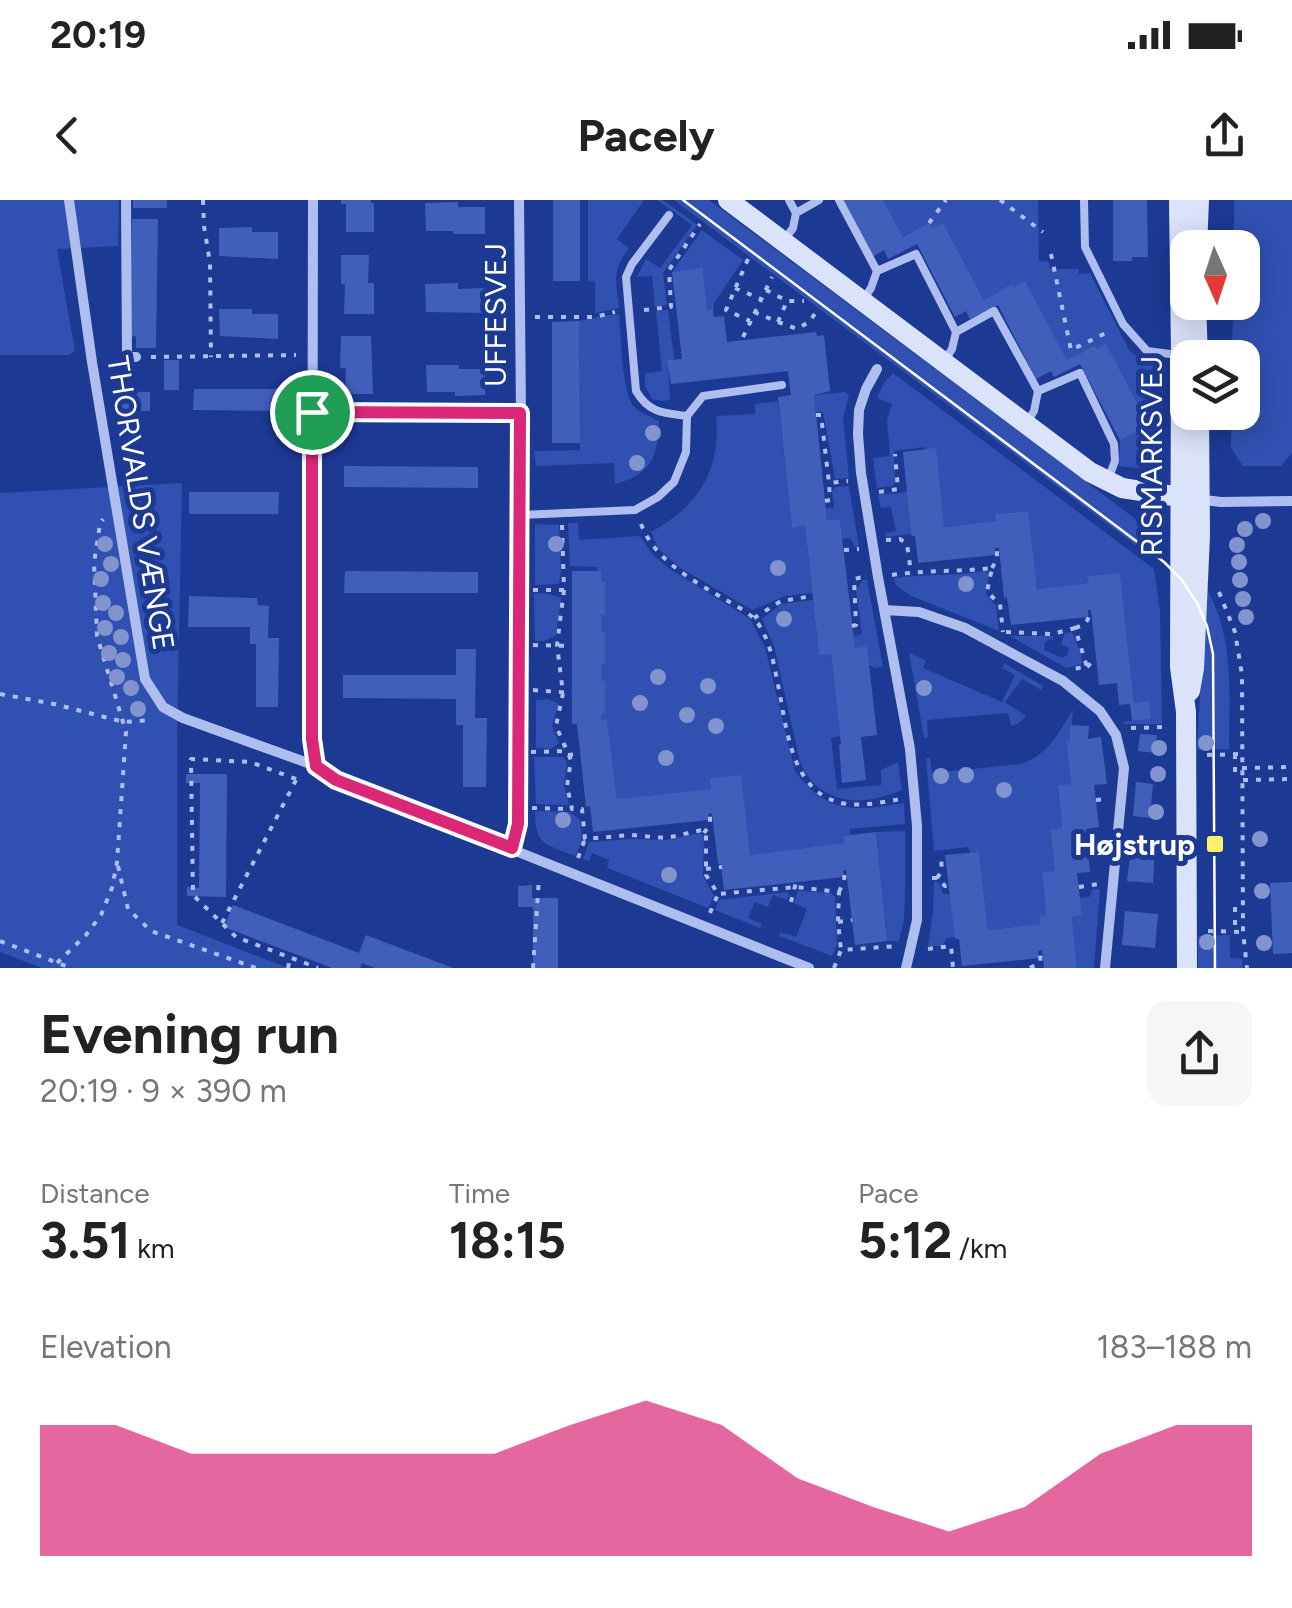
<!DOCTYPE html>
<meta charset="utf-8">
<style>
:root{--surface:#fff;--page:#f6f6f6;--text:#222;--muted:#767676;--accent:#db2777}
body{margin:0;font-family:Figtree,sans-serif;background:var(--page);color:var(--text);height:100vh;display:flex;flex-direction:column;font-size:38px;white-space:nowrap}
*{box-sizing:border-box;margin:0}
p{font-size:32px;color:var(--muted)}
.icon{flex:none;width:55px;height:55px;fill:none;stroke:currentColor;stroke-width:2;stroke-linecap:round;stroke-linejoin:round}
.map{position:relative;height:768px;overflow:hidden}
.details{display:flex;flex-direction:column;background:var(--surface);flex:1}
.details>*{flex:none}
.needle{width:65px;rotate:177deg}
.tools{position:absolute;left:1170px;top:30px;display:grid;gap:20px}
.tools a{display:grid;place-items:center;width:90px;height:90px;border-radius:20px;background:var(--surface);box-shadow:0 5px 25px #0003;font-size:50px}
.pin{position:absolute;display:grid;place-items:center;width:85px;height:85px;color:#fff;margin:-42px;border:5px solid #fff;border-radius:50%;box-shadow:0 2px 10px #0007}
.round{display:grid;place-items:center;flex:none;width:105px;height:105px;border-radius:20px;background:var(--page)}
.overview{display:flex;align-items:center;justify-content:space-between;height:170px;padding:0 40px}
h1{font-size:55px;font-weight:700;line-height:75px}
.metrics{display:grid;grid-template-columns:repeat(3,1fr);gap:15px;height:170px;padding:10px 40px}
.metrics div{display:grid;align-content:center}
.metrics b{font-size:50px;font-weight:700}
.metrics small{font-size:28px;font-weight:400}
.metrics p{font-size:28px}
.chart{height:280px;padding:20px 40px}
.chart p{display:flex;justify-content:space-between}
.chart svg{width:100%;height:180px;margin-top:10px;fill:var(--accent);opacity:.7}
.status{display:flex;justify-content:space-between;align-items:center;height:70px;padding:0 50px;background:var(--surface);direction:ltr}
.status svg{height:28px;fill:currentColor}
header{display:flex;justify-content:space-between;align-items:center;height:130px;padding:0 40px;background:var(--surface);font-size:45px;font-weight:700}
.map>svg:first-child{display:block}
</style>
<div class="status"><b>20:19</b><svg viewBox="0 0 49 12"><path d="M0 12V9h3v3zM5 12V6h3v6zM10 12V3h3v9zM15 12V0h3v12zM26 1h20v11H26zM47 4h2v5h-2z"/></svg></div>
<header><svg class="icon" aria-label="back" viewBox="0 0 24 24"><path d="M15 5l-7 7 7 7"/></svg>Pacely<svg class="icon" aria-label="share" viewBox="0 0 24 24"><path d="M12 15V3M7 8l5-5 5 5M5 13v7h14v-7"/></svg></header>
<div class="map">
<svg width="1292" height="768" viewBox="0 0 1292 768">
<rect width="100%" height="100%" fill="#1c3994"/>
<path fill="#3051b2" d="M 0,0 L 119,0 L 118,46 L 57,49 L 75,151 L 69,155 L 0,155 Z
M 588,0 L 644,0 L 617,39 L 629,48 C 611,72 616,80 619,108 L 595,113 L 595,82 L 588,81 Z
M 657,0 L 663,0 L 697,25 L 663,73 L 667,105 L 655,107 L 652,76 L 637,77 L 646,59 L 660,68 L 692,25 Z
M 674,0 L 709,0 L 1153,332 L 1149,355 Z
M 883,0 L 1038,0 L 1039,61 L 1049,62 L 1050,69 L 1078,69 L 1079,74 L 1090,73 L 1129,150 L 1141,160 L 1163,162 L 1163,247 C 1155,273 1142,269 1119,266 L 1120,240 L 1139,229 L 1137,225 L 1146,220 L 1106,145 L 1097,149 L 1094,145 L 1067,160 L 1025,82 L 1014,87 L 1012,85 L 984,100 L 943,23 L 932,28 L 929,23 L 903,37 Z
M 1234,0 L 1292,0 L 1292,253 L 1281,266 L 1243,266 L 1231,248 L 1231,213 L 1242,212 L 1242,158 L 1232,157 L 1233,103 L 1242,102 L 1242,48 L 1234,47 Z
M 702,30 L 743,60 L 714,103 L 713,109 L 707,110 L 703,69 L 672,72 Z
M 668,110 L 674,159 L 668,161 L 670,200 L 661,201 L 652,199 L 645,186 L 645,173 L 662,171 L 656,111 Z
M 607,115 L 619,115 C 621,135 622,188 632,204 C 637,212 650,216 659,221 C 657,258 653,273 615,284 L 614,263 L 536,266 L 534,251 L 580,250 L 579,121 Z
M 893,173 L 1154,369 L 1160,411 L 1162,524 L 1125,524 L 1122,522 L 1150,519 L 1149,502 L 1134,503 L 1120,373 L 1088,376 L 1089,383 L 1037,389 L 1027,311 L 996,314 L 996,321 L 944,327 L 924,247 L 894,251 L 895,283 L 892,286 L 877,288 L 873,258 L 890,256 L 887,220 L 892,204 L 877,198 L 884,183 Z
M 845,192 L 849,196 L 843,218 L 849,278 L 835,279 L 823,212 L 816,212 L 814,195 Z
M 778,201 L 792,327 L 805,326 L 812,393 L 785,396 L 752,410 L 679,367 L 658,348 L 651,332 C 698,306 721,272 716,216 L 755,214 L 755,204 Z
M 182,283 L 177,538 L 177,725 L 288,768 L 42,768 L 0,752 L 0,293 Z
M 849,286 L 859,347 L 855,347 L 850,338 L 842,339 L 840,320 L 827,320 L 826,308 L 834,308 L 832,291 L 835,287 Z
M 907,292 L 911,334 L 886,337 L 885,333 L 896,331 L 891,307 L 881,308 L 878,295 Z
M 568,323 L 578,323 L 579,340 L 640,336 L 652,354 L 667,367 L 750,419 L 765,447 L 795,571 C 827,615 855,611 904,603 L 905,624 L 850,629 L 850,635 L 843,636 L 844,643 L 750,655 L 711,589 L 617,599 L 607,521 L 601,520 L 601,514 L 605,513 L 605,482 L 601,481 L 601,464 L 605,463 L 605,432 L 601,432 L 601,414 L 605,414 L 605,383 L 601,382 L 601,372 L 597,372 L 597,367 L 570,366 Z
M 535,324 L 559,325 L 561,371 L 559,384 L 535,385 Z
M 985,371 L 989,374 L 986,394 L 996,406 L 999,431 L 911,396 L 896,385 L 894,378 C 925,374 955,376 985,371 Z
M 863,380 L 867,380 L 883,467 L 875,468 L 869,465 L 867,447 L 855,448 L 853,436 L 862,434 L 856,390 Z
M 1206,388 C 1235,437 1229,494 1229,549 L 1197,550 Z
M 534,393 L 549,394 L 561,398 L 556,435 L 545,441 L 535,441 Z
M 813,400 L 819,454 L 831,454 L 840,536 L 831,538 L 837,589 L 881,585 L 881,570 L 898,562 L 902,590 C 863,607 819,606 800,562 L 774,446 L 762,419 L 781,404 Z
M 1072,432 L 1081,454 L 1082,464 L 1066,468 L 1010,436 L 1053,436 L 1054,441 L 1050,439 L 1045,442 L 1044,450 L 1063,458 L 1068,454 L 1069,448 L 1061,444 L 1065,433 Z
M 909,453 L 926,460 L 923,468 L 1002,502 L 1015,475 L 1002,468 L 1004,463 L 1043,486 L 1041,490 L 1022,479 L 1005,502 L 1026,516 L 1019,523 L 1011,526 L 1008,513 L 927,520 L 928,537 L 924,538 Z
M 548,499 L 559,504 L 552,526 L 559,543 L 551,549 L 536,548 L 536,500 Z
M 1073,509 L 1070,541 L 1066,542 L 1071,584 L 1058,586 L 1062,628 L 1050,629 L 1055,671 L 1042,673 L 1046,715 L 1039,717 L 1040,724 L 988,730 L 979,652 L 970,653 L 968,647 L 934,651 L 926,559 L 930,558 L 932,573 L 1020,564 C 1048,556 1059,533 1073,509 Z
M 534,557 L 563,557 L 567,562 L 564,586 L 569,605 L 536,604 Z
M 535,611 L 570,612 L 580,620 L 582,641 L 575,656 C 546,644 535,646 535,611 Z
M 905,631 L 905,691 L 904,720 L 899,741 L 887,741 L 876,632 Z
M 700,633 L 704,636 L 703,676 L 714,696 L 708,708 L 607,668 L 609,660 L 592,653 L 589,661 L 583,659 L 589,642 L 631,639 L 666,640 Z
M 934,681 L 939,683 L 943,694 L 950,694 L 955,737 L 947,738 L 942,746 L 928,746 L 933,712 Z
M 1093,689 L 1100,689 L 1094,768 L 1077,768 L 1072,717 L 1082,715 L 1080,698 L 1089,697 Z
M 798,691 L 831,693 L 835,697 L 837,744 L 832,756 L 779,736 L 780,732 L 796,737 L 807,709 L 794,703 Z
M 787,692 L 789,695 L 788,700 L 773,695 L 768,707 L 755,702 L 748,718 L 762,724 L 760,728 L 715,710 L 719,700 Z
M 1230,735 L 1230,758 L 1242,759 L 1243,768 L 1198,768 L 1198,736 Z"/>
<path fill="#405fba" d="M 133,0 L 167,0 L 167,8 L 133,8 Z
M 341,0 L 371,0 L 371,3 L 374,3 L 374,32 L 346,32 L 346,4 L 341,4 Z
M 553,0 L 580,0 L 580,81 L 553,81 Z
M 843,0 L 883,0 L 903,37 L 929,23 L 932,28 L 943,23 L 984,100 L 1012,84 L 1014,87 L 1025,81 L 1067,160 L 1095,145 L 1097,149 L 1106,144 L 1146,220 L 1137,225 L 1140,229 L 1120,240 L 1080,164 L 1054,177 L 1051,171 L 1036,179 L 998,105 L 970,119 L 966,111 L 955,117 L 917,44 L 888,59 L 884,50 L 872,57 Z
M 1113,0 L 1147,0 L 1148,57 L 1132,57 L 1132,61 L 1113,61 Z
M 458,2 L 458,7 L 485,7 L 485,34 L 453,34 L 453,31 L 426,31 L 425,3 Z
M 132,19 L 158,19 L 156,148 L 136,148 L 136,136 L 131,137 Z
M 252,27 L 252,32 L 278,32 L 278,59 L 219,56 L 219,28 Z
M 341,55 L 369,55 L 368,83 L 374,83 L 374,114 L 344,114 L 345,85 L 341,84 Z
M 703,68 L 707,110 L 713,109 L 714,117 L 724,116 L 727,142 L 816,132 L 817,136 L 824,135 L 830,191 L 814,195 L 827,320 L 840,320 L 855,448 L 867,446 L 877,535 L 861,537 L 866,580 L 842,583 L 839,545 L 841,544 L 831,454 L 819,455 L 805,326 L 792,328 L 778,197 L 791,195 L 788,171 L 671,184 L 667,160 L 682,159 L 672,72 Z
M 458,83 L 458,89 L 484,88 L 485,113 L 426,112 L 425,84 Z
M 219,109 L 252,109 L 252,114 L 278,114 L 278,139 L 220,136 Z
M 579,121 L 580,243 L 552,243 L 552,122 Z
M 341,136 L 371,136 L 373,194 L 345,194 L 346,168 L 340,168 Z
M 164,160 L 179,160 L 179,190 L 164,190 Z
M 426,165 L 459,165 L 459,169 L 485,169 L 485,195 L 455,196 L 455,192 L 427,192 Z
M 194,189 L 283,189 L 283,211 L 193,210 Z
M 117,191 L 150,192 L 150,211 L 117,211 Z
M 936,248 L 944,327 L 996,321 L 995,314 L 1028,311 L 1037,389 L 1089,383 L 1087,376 L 1120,373 L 1134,503 L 1149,501 L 1151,519 L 1132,521 L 1130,504 L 1119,505 L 1117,483 L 1099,485 L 1091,410 L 1088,410 L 1088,417 L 1011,425 L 1007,397 L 1004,398 L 999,348 L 995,348 L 995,355 L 918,363 L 915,336 L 912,336 L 911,334 L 903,252 Z
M 344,266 L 478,267 L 478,288 L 344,287 Z
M 189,292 L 279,292 L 278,314 L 189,314 Z
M 345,371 L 478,372 L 478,393 L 344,393 Z
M 572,371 L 601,371 L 601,382 L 605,382 L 605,415 L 601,414 L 601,432 L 605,432 L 605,464 L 601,464 L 601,481 L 605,481 L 605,513 L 601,514 L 601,520 L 607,520 L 617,599 L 711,589 L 710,578 L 741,575 L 750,655 L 844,643 L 843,636 L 876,632 L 887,741 L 855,745 L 846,670 L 843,670 L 844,677 L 724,690 L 721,664 L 718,664 L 712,613 L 708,614 L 709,620 L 593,632 L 590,606 L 586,607 L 577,524 L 572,524 Z
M 189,396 L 257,398 L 258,405 L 269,406 L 268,438 L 279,438 L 278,507 L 256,507 L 256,444 L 250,444 L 250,427 L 188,427 Z
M 456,449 L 476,449 L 475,518 L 487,518 L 486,587 L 463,587 L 463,525 L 456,525 L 456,499 L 343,498 L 343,475 L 456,475 Z
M 1070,525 L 1089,526 L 1088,539 L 1101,537 L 1107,584 L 1094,585 L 1099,627 L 1086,629 L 1090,672 L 1077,673 L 1082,715 L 1072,717 L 1077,768 L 1044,768 L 1042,750 L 1038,751 L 1039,758 L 962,766 L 959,739 L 955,739 L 945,655 L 979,652 L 988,730 L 1040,724 L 1039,716 L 1046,715 L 1042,672 L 1055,671 L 1050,629 L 1062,628 L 1058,585 L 1071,584 L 1066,541 L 1070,541 Z
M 1140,534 L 1157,535 L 1155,553 L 1138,551 Z
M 186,574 L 227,574 L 226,697 L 187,696 L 187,687 L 199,688 L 200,583 L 186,583 Z
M 1136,582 L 1153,584 L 1150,618 L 1133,616 Z
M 1131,647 L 1155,650 L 1153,683 L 1127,681 Z
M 1292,682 L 1292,753 L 1273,754 L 1270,683 Z
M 532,685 L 532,698 L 558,698 L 558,768 L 533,768 L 533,707 L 518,707 L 518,686 Z
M 233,705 L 359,753 L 366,735 L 453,768 L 375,768 L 362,763 L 360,768 L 332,768 L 224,727 Z
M 1125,711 L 1158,714 L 1155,748 L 1122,745 Z"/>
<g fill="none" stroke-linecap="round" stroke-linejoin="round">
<path stroke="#aebeef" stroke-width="4" stroke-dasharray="5 8" stroke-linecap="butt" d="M 203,0 L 204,26 L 210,63 L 211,157
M 1000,0 L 1043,32
M 929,23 L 946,0
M 1051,54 L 1071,150 L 1110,131
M 748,59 L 726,110 L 750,121
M 735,88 L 761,99
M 766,90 L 787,101 L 804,101
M 644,110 L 671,107 L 669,70 L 700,24
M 754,112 L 778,122 L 787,101
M 535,117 L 595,117 L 615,112
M 778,122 L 797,129 L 809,122 L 817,111
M 743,137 L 772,77
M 151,157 L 296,155
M 325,212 L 506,213
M 816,215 L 821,215 L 829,283 L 848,281
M 879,292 L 898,289 L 895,254
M 825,301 L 830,300 L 829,283
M 641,324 C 655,361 694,381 726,400 C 736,406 749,412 757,422 C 769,439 773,459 777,480 C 787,525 789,596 847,604 C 865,606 884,602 901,599
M 562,325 L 564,390 L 557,445 L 563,493 L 556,526 L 571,560 L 567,586 L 572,609 L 582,609 L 585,639 L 631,635 L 666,638 L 702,630 L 706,634 L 706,675 L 718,694 L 796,687 L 839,692 L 838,722 L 841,750
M 886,340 L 900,339 L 907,344 L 911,372
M 844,350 L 859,349
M 992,368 L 997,359 L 997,348
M 892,375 C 925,370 958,372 992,368 L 987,392 L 1000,404 L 1003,432
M 533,390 L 572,390
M 1219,392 L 1235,432 L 1242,475 L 1243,732 L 1247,768
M 754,418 L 781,401 L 813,396
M 852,426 L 856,425 L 854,379 L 863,377
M 1075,428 C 1086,424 1089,422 1089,410
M 1006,432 L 1052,434 L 1075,428 L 1087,467 L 1071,469
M 533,445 L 572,446
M 1087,467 L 1092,462 L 1097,462
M 533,490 L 572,493
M 0,494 L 54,504 L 124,522 L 152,520
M 1131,528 L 1166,527
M 531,552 L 567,551
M 1235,554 L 1235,577
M 568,555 L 580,554
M 1207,555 L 1242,554
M 1242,568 L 1292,567
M 296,579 L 250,562 L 191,559 L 193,695 L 236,737 L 318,768
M 1243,580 L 1292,579
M 1096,600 L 1106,599
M 532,608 L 572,609
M 704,633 L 710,624 L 710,614
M 1087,642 L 1102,641
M 578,658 L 585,639
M 118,666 L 128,709 L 151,731 L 256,768
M 706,669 L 722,667
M 932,678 L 937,678 L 945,686 L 949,685
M 937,678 L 942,671 L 941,658
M 1079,687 L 1098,684
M 839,692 L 844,680 L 845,670
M 791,702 L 796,682
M 1235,707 L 1235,731
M 710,713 L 718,694
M 838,722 L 852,720
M 222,723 L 296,580
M 1208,731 L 1243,732
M 0,741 L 71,768
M 928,749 L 951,746 L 953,768
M 57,763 L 86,735 L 101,715 L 112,688 L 117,662 L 126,532 L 97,436 L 94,363 L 100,324 L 103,319
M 288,768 L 290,757
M 533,768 L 539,678
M 834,768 L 841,750 L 898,746
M 1030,768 L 1040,762 L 1041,750"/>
<path stroke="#aebeef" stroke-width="8" d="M 789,0 L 796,13 L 819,0
M 839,0 L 877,71 L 916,54 L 956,132 L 994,111 L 1038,191 L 1080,173 L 1114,244 L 1115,261 L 1109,277
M 1084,0 L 1085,47 L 1123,124 L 1147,151 L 1178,155
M 669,15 L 632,64 L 626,77 L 636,191 C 649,213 663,213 687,216
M 784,40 L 793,28 L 796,13
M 864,99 L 871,88 L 877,71
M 945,160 L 952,149 L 956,132
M 1026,224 L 1034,211 L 1038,191
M 520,315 L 635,310 L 658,297 L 674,282 L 686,252 L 687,216 L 703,196 L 782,185"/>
<path stroke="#aebeef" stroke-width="10" d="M 69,0 L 92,162 L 145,479 L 163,507 L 183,518 L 316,566 L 335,579 L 809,768
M 126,0 L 127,157 L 136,157
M 313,0 L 312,539 L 316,566
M 877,169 L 866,189 L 859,210 L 858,234 L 861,273 L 878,377 L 910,549 L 917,626 L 917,720 L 906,768
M 1196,299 L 1221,302 L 1292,301
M 884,410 L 919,412 L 965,428 L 1063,481 L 1100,511 L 1116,535 L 1124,568 L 1105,768
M 512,648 L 518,624 L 521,213 L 519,0"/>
<path stroke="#dbe3fb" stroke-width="20" d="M 728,0 L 1090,272 L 1122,288 L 1180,297
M 1179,0 L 1181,155 L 1180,467 L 1186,512 L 1187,768
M 1197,48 L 1199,0
M 1196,102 L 1198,158
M 1190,491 L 1194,468 L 1200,336 L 1199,212"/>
<path stroke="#fff" stroke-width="2.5" d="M 683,0 L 1164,362 L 1181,379 L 1197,403 L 1207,426 L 1213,454 L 1215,768"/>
</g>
<g fill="#8194cd">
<circle cx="653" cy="233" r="8"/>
<circle cx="637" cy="263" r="8"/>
<circle cx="1263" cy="321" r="8"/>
<circle cx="1245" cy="329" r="8"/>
<circle cx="105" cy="344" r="8"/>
<circle cx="556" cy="344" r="8"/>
<circle cx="1237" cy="345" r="8"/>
<circle cx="1239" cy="362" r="8"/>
<circle cx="111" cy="364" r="8"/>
<circle cx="778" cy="368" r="8"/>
<circle cx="101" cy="379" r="8"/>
<circle cx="1240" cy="380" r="8"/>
<circle cx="966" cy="384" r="8"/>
<circle cx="1243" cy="399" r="8"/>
<circle cx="103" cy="403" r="8"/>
<circle cx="116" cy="413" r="8"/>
<circle cx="1246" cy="417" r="8"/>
<circle cx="784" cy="419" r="8"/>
<circle cx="105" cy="428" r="8"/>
<circle cx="121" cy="437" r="8"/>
<circle cx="109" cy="453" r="8"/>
<circle cx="123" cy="460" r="8"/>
<circle cx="117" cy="477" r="8"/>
<circle cx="658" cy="477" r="8"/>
<circle cx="708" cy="486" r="8"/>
<circle cx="131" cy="488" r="8"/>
<circle cx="924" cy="488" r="8"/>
<circle cx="640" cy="503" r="8"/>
<circle cx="138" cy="509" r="8"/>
<circle cx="687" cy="515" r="8"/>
<circle cx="716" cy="526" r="8"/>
<circle cx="1206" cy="543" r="8"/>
<circle cx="1159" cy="548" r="8"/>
<circle cx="666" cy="558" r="8"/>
<circle cx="1158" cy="574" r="8"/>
<circle cx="966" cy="575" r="8"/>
<circle cx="941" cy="576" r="8"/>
<circle cx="1004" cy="590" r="8"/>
<circle cx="1156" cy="612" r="8"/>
<circle cx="563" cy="620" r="8"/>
<circle cx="1260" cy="639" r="8"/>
<circle cx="669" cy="675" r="8"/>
<circle cx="1262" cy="691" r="8"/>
<circle cx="1207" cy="742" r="8"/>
<circle cx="1264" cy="743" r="8"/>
</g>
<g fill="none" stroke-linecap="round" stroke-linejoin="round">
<g stroke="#fff" stroke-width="20">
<path id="route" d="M 312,212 L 520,213 L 518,624 L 512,648 L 336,580 L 316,566 L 312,539 Z"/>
</g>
<use href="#route" stroke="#db2777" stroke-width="12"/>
</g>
<rect fill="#fff16c" stroke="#1c3994" stroke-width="4" x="1205" y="634" width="20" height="20" rx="5"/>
<g text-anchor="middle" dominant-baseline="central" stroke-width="10" stroke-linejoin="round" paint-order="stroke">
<g font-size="30" fill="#fff" stroke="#1c3994">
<text transform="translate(495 115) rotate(-90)">UFFESVEJ</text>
<text transform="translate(1151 256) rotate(-90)">RISMARKSVEJ</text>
<text transform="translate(141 303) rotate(81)">THORVALDS VÆNGE</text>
</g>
<g font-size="30" font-weight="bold" fill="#fff" stroke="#1c3994" text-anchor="end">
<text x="1195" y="644">Højstrup</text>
</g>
</g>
</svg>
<div class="tools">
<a><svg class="needle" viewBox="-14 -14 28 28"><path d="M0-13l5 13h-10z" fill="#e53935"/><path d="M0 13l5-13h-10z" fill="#767676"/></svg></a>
<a><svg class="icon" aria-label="layers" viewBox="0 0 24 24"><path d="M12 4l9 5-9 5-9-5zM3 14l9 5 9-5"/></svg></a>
</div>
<div class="pin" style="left:312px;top:212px;background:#1e9e55"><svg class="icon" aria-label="arrive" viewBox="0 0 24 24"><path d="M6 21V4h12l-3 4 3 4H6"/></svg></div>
</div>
<section class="details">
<div class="overview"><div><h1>Evening run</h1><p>20:19 · 9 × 390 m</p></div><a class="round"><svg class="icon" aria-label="share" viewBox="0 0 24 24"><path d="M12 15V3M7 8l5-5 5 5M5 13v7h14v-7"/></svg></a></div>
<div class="metrics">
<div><p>Distance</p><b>3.51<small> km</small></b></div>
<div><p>Time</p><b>18:15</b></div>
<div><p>Pace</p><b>5:12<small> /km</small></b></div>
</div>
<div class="chart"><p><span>Elevation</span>183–188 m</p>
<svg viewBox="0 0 160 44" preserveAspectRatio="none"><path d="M0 44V12L10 12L20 19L30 19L40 19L50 19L60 19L70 12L80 6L90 12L100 25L110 32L120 38L130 32L140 19L150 12L160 12V44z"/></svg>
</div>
</section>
